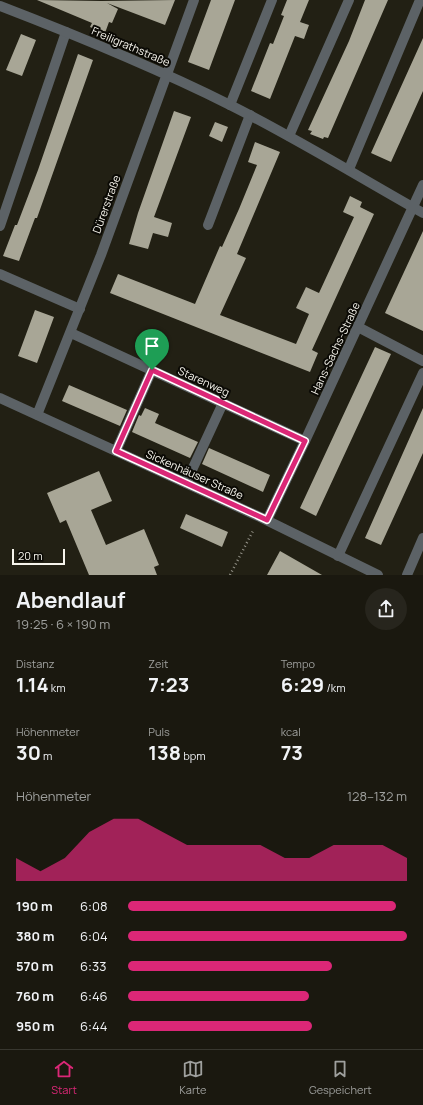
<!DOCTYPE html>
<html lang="de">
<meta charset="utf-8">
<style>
:root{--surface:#1a180f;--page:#27251d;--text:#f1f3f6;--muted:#9fa09e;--line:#38372f;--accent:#db2777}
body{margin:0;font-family:Manrope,sans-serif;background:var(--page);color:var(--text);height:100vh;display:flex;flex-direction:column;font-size:15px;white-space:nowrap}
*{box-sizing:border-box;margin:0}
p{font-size:13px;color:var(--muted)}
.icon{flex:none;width:22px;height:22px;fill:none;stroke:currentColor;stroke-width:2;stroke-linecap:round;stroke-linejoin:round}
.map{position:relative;height:575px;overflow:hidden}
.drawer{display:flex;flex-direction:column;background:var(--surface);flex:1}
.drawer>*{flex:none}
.scale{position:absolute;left:12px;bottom:10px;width:53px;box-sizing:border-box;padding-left:4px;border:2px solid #f6f4ec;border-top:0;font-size:11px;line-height:14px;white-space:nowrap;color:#f6f4ec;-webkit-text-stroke:3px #0b0a05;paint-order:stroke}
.pin{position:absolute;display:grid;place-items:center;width:34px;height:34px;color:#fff;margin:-41px -17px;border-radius:50% 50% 50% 0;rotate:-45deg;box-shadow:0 0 4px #0007}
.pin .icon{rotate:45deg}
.round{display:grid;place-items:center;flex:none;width:42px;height:42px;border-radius:21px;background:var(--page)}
.overview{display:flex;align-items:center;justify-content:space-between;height:68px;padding:0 16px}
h1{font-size:22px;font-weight:700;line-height:30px}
.stats{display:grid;grid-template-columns:repeat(3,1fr);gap:6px;height:68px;padding:4px 16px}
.stats div{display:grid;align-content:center}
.stats b{font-size:20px;font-weight:700}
.stats small{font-size:11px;font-weight:400}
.stats p{font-size:11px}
.chart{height:112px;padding:8px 16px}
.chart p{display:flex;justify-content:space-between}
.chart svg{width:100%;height:72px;margin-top:4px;fill:var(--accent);opacity:.7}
ul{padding:0 16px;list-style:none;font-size:13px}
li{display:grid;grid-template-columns:64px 48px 1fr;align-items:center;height:30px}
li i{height:10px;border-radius:5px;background:var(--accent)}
.tabs{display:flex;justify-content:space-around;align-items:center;height:56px;border-top:1px solid var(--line);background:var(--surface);font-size:11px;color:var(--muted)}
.tabs a{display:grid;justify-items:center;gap:2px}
.tabs .on{color:var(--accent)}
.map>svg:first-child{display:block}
</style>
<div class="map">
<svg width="423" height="575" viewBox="0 0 423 575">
<rect width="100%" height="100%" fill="#222014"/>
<path fill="#a8a696" d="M 37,0 L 102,1 L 175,0 L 165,25 L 107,3 L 118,9 L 112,23 L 109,22 L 105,33 L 90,27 L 92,23 Z
M 211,0 L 235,0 L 209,70 L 188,62 Z
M 287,0 L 309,0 L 300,22 L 309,25 L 304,39 L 295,36 L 270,99 L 251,91 L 270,43 L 273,44 L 284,16 L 281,15 Z
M 365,0 L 388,0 L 328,138 L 324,137 L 323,139 L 310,134 L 312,131 L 308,130 L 349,41 Z
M 21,34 L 36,40 L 22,76 L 6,70 Z
M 423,38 L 423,91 L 391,162 L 371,153 Z
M 78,54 L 93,60 L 37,218 L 35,218 L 19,261 L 3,256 L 15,225 L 17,225 L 38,170 Z
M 174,111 L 191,117 L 154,217 L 172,223 L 168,237 L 153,233 L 148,249 L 129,244 L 138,213 Z
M 215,122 L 228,127 L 222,142 L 209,136 Z
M 255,142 L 280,152 L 237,254 L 246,258 L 220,315 L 296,344 L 309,314 L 296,308 L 306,287 L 319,293 L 354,217 L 343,212 L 350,196 L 362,202 L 360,207 L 374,214 L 312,350 L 318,353 L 310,372 L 110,293 L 118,274 L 195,304 L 220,246 L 222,247 L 239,209 L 257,165 L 248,162 Z
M 423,231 L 423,331 L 385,313 Z
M 35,310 L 54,317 L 37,363 L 18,356 Z
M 375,347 L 391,354 L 316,516 L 300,508 Z
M 69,385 L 127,410 L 120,426 L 62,401 Z
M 145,408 L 159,414 L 155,423 L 198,442 L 190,458 L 132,432 L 139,415 L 141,416 Z
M 423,408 L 423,453 L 381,545 L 365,538 Z
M 209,448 L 270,475 L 263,492 L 202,464 Z
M 99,471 L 112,501 L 91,510 L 106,545 L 144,529 L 159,565 L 154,567 L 157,575 L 89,575 L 66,520 L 60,523 L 47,493 Z
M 186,514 L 228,532 L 222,547 L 180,528 Z
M 280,551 L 322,575 L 267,575 Z"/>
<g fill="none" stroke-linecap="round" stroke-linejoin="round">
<path stroke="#96948a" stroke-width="2.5" stroke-dasharray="1 3" stroke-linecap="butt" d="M 230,575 L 254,529"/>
<path stroke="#5c6266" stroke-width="10" d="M 230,105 L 272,0
M 289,136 L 349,0
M 349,169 L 420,0
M 208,225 L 250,115
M 0,226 L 66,32
M 0,274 L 80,309
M 358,327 L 423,361
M 71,333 L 305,441
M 116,451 L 152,370
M 186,483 L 223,403
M 338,556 L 423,373
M 407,575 L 423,538"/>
<path stroke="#5c6266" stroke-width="10" d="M 0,6 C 78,36 156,68 230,105 C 296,138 359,177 423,213
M 0,398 L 260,517 L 378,575
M 37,415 L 101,255 L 194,0
M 267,520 L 305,441 L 423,185"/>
</g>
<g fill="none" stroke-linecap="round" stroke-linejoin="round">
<g stroke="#fff" stroke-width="8">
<path id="route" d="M 152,370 L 305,441 L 267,520 L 116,451 Z"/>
</g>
<use href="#route" stroke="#db2777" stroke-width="5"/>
</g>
<g text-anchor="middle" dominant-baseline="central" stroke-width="4" stroke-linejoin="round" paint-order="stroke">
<g font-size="11" fill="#f6f4ec" stroke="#0b0a05">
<text transform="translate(131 46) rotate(23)">Freiligrathstraße</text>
<text transform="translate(106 204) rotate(-70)">Dürerstraße</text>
<text transform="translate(335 348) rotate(-65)">Hans-Sachs-Straße</text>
<text transform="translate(204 381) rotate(25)">Starenweg</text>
<text transform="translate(195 474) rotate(24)">Sickenhäuser Straße</text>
</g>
</g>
</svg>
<div class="scale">20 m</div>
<div class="pin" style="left:152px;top:370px;background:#1e9e55"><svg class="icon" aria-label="arrive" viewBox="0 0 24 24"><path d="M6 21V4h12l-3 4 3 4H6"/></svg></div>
</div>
<section class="drawer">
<div class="overview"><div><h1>Abendlauf</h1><p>19:25 · 6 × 190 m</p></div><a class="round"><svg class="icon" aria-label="share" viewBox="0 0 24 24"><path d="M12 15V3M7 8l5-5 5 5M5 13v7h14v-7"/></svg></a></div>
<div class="stats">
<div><p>Distanz</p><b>1.14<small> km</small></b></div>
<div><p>Zeit</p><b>7:23</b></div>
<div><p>Tempo</p><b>6:29<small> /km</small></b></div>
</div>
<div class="stats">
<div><p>Höhenmeter</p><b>30<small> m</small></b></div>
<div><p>Puls</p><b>138<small> bpm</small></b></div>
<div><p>kcal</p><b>73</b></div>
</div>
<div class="chart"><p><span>Höhenmeter</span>128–132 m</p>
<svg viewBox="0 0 160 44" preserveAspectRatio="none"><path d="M0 44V30L10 38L20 30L30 14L40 6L50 6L60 14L70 22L80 22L90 22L100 22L110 30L120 30L130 22L140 22L150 22L160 30V44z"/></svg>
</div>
<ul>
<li><b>190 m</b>6:08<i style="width:96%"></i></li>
<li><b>380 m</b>6:04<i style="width:100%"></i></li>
<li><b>570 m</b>6:33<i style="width:73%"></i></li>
<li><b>760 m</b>6:46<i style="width:65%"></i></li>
<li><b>950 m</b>6:44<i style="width:66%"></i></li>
</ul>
</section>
<nav class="tabs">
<a class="on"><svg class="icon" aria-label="home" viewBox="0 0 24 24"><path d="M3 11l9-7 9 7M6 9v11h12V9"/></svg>Start</a>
<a><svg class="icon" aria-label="map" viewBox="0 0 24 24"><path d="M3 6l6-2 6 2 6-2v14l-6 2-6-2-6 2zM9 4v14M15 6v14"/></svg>Karte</a>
<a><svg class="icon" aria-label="saved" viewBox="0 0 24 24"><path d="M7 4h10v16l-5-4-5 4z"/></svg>Gespeichert</a>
</nav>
